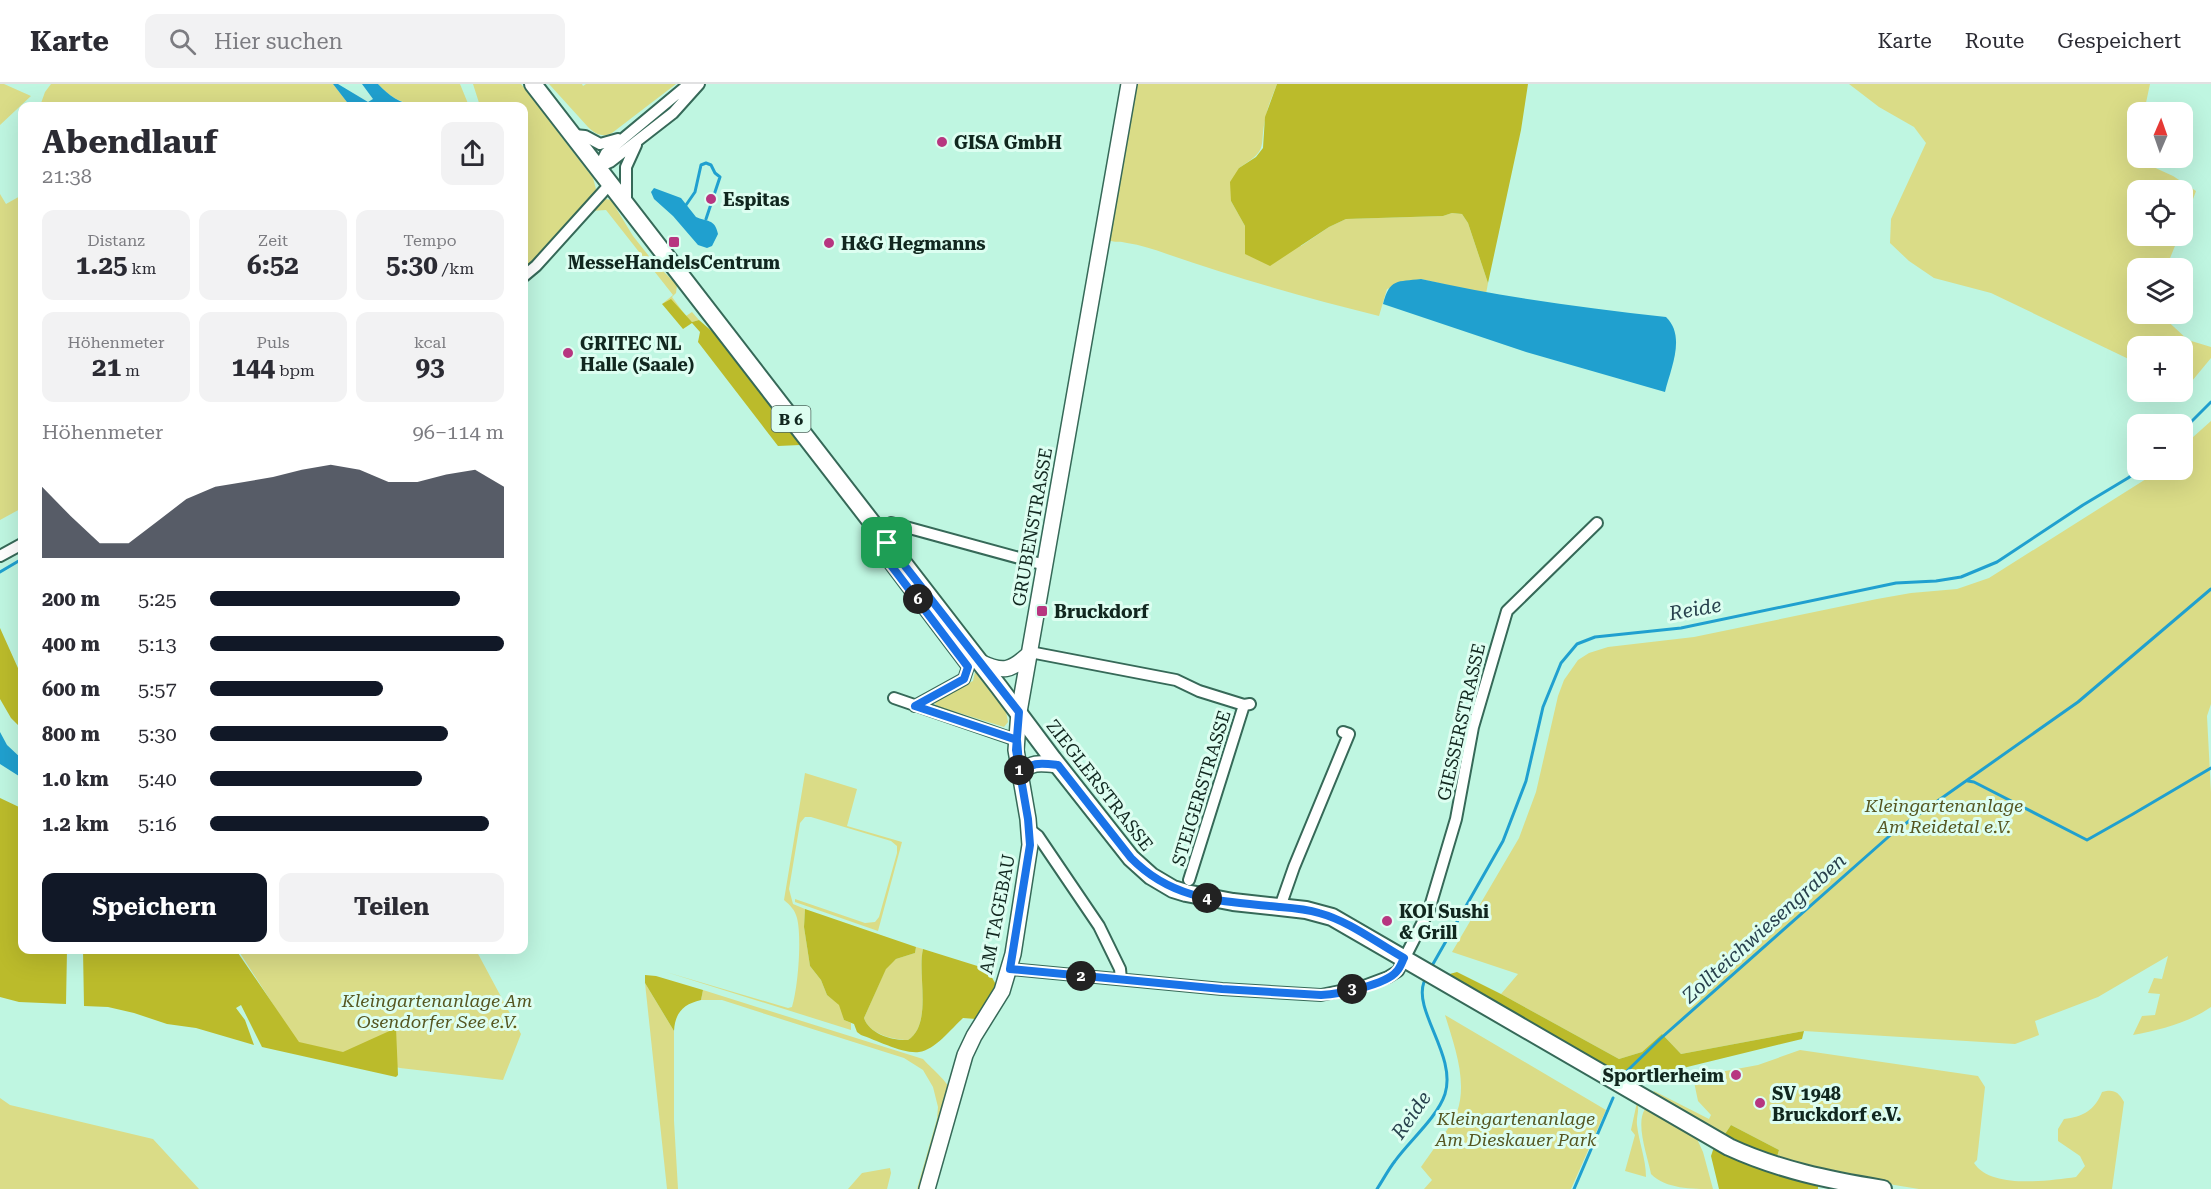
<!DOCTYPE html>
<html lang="de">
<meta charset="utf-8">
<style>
:root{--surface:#fff;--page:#f2f2f3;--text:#2b2b33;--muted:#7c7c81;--line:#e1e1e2;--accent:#111827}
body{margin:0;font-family:"Roboto Serif",serif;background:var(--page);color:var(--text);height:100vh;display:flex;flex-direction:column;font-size:22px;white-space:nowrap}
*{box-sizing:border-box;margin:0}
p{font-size:20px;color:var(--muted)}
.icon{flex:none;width:33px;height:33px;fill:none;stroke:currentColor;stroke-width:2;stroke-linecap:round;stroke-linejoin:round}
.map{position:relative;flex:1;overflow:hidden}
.side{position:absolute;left:18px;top:18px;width:510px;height:852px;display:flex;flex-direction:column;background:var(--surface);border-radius:12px;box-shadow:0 6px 24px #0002}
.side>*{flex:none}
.needle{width:39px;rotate:2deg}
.buttons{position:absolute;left:2127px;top:18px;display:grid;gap:12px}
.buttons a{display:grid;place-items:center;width:66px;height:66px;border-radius:12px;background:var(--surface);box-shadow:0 6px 24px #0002;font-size:30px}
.pin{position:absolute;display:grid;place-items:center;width:51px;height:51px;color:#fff;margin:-26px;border-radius:12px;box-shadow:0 3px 9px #0006}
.km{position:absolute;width:30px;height:30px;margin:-15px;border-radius:50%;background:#222;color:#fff;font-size:16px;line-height:30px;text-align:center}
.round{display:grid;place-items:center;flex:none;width:63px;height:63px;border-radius:12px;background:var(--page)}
.summary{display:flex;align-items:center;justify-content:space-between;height:102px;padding:0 24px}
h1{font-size:33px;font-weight:700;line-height:45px}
.metrics{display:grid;grid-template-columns:repeat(3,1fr);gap:9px;height:102px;padding:6px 24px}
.metrics div{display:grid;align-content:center;border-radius:12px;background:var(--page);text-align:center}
.metrics b{font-size:26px;font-weight:700}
.metrics small{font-size:16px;font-weight:400}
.metrics p{font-size:16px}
.chart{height:168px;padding:12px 24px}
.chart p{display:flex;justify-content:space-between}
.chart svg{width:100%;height:108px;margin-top:6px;fill:var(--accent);opacity:.7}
.button{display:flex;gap:12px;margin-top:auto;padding:12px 24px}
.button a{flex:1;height:69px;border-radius:12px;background:var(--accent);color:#fff;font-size:24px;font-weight:700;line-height:69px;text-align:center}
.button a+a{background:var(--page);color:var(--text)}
ul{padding:0 24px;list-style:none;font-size:20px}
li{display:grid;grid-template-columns:96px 72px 1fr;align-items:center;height:45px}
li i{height:15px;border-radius:8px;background:var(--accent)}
header{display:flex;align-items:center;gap:36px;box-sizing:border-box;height:84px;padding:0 30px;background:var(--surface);border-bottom:2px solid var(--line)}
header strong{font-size:28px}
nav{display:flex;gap:33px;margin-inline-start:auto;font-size:21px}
.search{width:420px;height:54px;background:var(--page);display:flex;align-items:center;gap:15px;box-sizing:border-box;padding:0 21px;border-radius:12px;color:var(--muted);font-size:22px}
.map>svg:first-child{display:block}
</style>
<header>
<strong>Karte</strong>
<div class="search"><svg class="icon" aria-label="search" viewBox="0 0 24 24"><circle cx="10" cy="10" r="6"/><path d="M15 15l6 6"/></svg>Hier suchen</div>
<nav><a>Karte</a><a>Route</a><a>Gespeichert</a></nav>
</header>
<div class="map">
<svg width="2211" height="1105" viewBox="0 0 2211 1105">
<rect width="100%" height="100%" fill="#bff6e1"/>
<path fill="#dadc87" d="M 0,0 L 4,0 L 31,12 L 0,41 Z
M 51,0 L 333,0 L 350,22 L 40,22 L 45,8 Z
M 378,0 L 460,0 L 469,22 C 433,22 403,29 378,0 Z
M 473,0 L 521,0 L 593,94 L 596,105 L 592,114 L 541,170 L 524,187 L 524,22 L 480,22 Z
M 549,0 L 582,0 L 583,2 L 586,0 L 676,0 L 612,49 C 603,54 595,50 588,43 Z
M 1133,0 L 1277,0 C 1273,11 1268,21 1266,32 C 1258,64 1271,64 1239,84 L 1231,117 L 1245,142 L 1301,162 L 1329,143 L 1346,135 L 1443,132 L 1452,129 L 1462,130 L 1468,139 L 1488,199 L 1486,210 L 1421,195 L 1387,205 L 1379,232 C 1307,214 1236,194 1167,170 C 1154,165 1140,161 1127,159 C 1120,157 1115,159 1109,156 Z
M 1849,0 L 2150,0 L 2144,28 L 2138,28 L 2138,74 L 2147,74 L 2149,81 L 2173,92 L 2196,107 L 2183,142 L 2182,106 L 2138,106 L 2138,152 L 2179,152 L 2166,184 L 2138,184 L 2138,230 L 2160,230 L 2188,256 L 2211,263 L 2211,274 L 2187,303 L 2183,301 L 2182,262 L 2138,262 L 2137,279 L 1991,209 L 1934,194 L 1909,177 L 1890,159 L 1891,135 L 1926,59 L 1914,43 L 1879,23 Z
M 0,110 L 6,120 L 22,111 L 22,424 L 0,436 Z
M 606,115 L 611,116 L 633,152 L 652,176 L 677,201 L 676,209 L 672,213 L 686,232 L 692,228 L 699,236 L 692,238 L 671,216 L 662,220 L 673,211 L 606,126 L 591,127 L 601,117 Z
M 2211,337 L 2211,620 L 2207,632 L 2211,709 L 2211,923 C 2188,939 2160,946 2133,951 L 2142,932 L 2155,931 L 2160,910 L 2148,909 L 2154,894 L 2162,895 L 2168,872 L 2098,913 L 2035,937 L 2039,951 L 2015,960 L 1804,947 L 1681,970 L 1662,950 L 1642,968 L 1619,975 L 1501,910 L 1518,890 L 1452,868 L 1519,754 L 1536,708 L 1558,612 L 1564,596 L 1578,576 L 1589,569 L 1608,563 L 1694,553 L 1877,515 L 1911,509 L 1957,505 L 1989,494 L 2146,395 L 2156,386 L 2182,386 L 2183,362 Z
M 975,588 L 1006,628 L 1008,638 L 1004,643 L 937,622 L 935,620 L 937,615 L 973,597 Z
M 805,689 L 857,705 L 847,742 L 902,758 L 878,847 L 795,818 L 795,815 L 865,839 L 875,838 L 879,833 L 897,769 L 897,762 L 891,757 L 811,733 L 805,733 L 800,739 L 789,805 L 793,820 L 805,825 L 804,843 L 810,882 L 821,896 L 827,911 L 840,921 L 844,936 L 851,939 L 851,946 L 666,888 L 788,924 L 792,923 C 798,904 802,854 797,834 C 795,826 790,821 784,816 Z
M 916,863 L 923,865 C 917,890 933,940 908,956 C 893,956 869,950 864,934 L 886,884 L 896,875 L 915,869 Z
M 238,866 L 476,866 L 521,950 L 503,996 L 400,984 L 298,959 Z
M 645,899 L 674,947 L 674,1037 L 678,1105 L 667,1105 Z
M 703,906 L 923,975 C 930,983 946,996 949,1004 L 924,1105 L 917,1105 L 937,1035 L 938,1023 L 933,1003 L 923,986 L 904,974 L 784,936 L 722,916 L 701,916 Z
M 1445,931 L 1606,1026 L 1571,1105 L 1424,1105 L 1432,1096 L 1421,1083 C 1430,1070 1452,1041 1457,1028 C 1468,997 1454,961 1445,931 Z
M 1800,966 L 1978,992 L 1985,1003 L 1977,1076 L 1974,1079 C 1991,1105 2047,1097 2076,1093 L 2085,1082 L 2080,1072 L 2058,1057 L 2058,1045 L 2064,1035 C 2083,1033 2095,1026 2102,1008 C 2113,1005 2118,1007 2124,1018 L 2112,1105 L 1919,1105 L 1833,1091 L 1776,1076 L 1779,1066 L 1731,1041 L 1723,1053 L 1653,1010 L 1654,1007 L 1709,1035 L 1711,1031 L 1698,1017 L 1693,993 L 1758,981 Z
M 0,1014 L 10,1021 L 153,1055 L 199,1105 L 0,1105 Z
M 1637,1018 C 1640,1026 1636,1033 1637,1041 C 1639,1059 1646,1075 1646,1093 L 1625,1087 L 1635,1051 L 1631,1046 Z
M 1645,1025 L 1697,1055 L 1703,1068 L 1713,1105 C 1692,1105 1666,1105 1651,1090 C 1648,1073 1635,1040 1645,1025 Z
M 890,1084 L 891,1089 L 887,1105 L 848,1105 L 862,1089 Z"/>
<path fill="#bbbb2b" d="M 1277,0 L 1528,0 L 1521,46 L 1488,199 L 1468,139 L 1462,130 L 1452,129 L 1443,132 L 1346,135 L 1329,143 L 1270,182 L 1245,170 L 1245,142 L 1231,117 L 1230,98 L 1239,84 L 1256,73 L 1263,64 L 1265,33 Z
M 671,215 L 692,238 L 699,236 L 715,250 L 800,361 L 778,362 L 698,258 L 700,248 L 692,239 L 683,245 L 662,220 Z
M 0,544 L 22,593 L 22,645 L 11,634 L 0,615 Z
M 0,714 L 19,723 L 22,722 L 22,866 L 67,866 L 66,920 L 19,918 L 0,913 Z
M 805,825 L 916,863 L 915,869 L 896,875 L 886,885 L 864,934 C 869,950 893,957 908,956 C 933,940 917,890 923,865 L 987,885 L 998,904 L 976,935 L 963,934 C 951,945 935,966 919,968 C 903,970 876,956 861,951 L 857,948 L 854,940 L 844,936 L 839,921 L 827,911 L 821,896 L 810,882 L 804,843 Z
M 83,866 L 236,866 L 299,958 L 343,968 L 396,944 L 398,991 L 396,993 L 262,963 L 241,921 L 236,924 L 245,936 L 254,961 L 196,944 L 167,940 L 134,929 L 108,923 L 84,922 Z
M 1457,888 L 1501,910 L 1619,975 L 1642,968 L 1662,950 L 1681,970 L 1804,947 L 1802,955 L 1630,997 L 1446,891 Z
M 645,891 L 656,892 L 703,906 L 701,916 C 684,920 675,928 674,947 L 645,899 Z
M 1731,1041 L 1779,1066 L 1776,1076 L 1723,1053 Z
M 1714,1063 L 1818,1098 L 1818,1105 L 1719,1105 L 1711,1072 Z"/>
<path fill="#20a0cf" d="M 333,0 L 338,0 L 368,18 L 373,15 L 362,0 L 378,0 C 389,12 400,19 416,22 L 350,22 Z
M 654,104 L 681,114 L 696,133 C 706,138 715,134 718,150 L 712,162 L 707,164 L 698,161 L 673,132 L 654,115 L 651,108 Z
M 1421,195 C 1502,213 1583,224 1666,233 C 1686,252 1671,284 1665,308 L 1526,268 L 1383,220 C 1390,194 1397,198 1421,195 Z
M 0,648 L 7,661 L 22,675 L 22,694 L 0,680 Z"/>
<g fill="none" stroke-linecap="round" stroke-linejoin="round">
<path stroke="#20a0cf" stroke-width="3" d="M 686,121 L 695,108 L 701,81 L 706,79 L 711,81 L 715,89 L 720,93 L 706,135
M 2182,347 L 2211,318
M 0,488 L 22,475
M 1968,697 L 1974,698 L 2087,756 L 2133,730 L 2211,684
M 1433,880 L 1503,757 L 1526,697 L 1543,623 L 1561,579 L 1577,560 L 1595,553 L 1681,544 L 1896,499 L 1936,497 L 1961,493 L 1997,478 L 2083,421 L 2128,394 L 2139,386
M 1625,989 L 1660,955 L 1895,747 L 2078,618 L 2211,505
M 1377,1105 C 1383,1096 1388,1086 1395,1077 C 1409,1057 1437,1034 1445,1010 C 1457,972 1413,927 1424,898
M 1574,1105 L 1613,1014"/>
<g stroke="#366958" stroke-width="14">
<path id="street" d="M 574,51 L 585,52 L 600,60 L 618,55
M 599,83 L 610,78 L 673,29 L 699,0
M 599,83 L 606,69 L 689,0
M 626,118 L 626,83 L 636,61
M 524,192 L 536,182 L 611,99
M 891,439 L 1045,481
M 887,459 L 884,472 L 968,583 L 964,595 L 915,622
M 0,472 L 22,460
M 1030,568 L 1176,596 L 1199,607 L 1244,621 L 1250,620
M 894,614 L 1016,656
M 1029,745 L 1038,752 L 1099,842 L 1120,885 L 1121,895
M 1189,796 L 1244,621
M 1280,823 L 1294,783 L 1349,650 L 1343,648
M 1010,885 L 1222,905 L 1321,911 L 1364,902 L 1388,893 L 1398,887 L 1429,826 L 1456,735 L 1473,643 L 1507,527 L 1597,439"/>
</g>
<g stroke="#366958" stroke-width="18">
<path id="secondary" d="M 980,578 C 1003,589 1011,587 1029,570
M 1020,691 C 1030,677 1041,679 1057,681
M 927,1105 L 965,971 L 974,952 L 1002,907 L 1013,870 L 1030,761 L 1028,735 L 1016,666 L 1019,628 L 1129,0"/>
</g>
<g stroke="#366958" stroke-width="20">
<path id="primary" d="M 533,0 L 999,603 L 1053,675 L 1131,774 L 1151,792 L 1173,805 L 1186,809 L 1233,818 L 1306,826 L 1332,833 L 1729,1063 C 1779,1086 1829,1096 1883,1105"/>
</g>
<use href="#street" stroke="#fff" stroke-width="10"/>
<use href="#secondary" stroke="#fff" stroke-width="15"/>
<use href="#primary" stroke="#fff" stroke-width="16"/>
</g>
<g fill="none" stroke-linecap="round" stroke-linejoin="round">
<g stroke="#fff" stroke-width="12">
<path id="route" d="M 887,459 L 1019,628 L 1016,666 L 1028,735 L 1030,761 L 1010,885 L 1222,905 L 1321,911 C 1339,910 1386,901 1397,887 C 1400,884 1402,878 1404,874 C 1377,859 1349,837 1319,829 C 1306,825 1292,824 1279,823 C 1222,817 1173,817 1131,774 L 1058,681 C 1041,679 1030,677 1020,692 L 1017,656 L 915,622 L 964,595 L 968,583 L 884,472 L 887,459"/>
</g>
<use href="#route" stroke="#1a73e8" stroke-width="8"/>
</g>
<g fill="#b73680" stroke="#ddfef1" stroke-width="2">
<circle cx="942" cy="58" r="6"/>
<circle cx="711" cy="115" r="6"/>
<rect x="668" y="152" width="12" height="12" rx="3"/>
<circle cx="829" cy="159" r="6"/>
<circle cx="568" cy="269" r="6"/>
<rect x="1036" y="521" width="12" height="12" rx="3"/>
<circle cx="1387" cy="837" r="6"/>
<circle cx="1736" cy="991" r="6"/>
<circle cx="1760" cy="1019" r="6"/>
</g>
<g text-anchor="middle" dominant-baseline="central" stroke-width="6" stroke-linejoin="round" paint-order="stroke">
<rect fill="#ddfef1" stroke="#4e685e" stroke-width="1.5" x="771.5" y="322" width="39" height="26" rx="4.5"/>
<g font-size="16" font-weight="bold" fill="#11271f">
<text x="791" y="335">B 6</text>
</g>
<g font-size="18" font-weight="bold" fill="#11271f" stroke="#ddfef1" text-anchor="start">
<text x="954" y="58">GISA GmbH</text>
<text x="723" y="115">Espitas</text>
<text x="841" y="159">H&amp;G Hegmanns</text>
<text x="674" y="178" text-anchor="middle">MesseHandelsCentrum</text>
<text x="580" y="259">GRITEC NL<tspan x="580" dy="21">Halle (Saale)</tspan></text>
<text x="1054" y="527">Bruckdorf</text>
<text x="1399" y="827">KOI Sushi<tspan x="1399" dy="21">&amp; Grill</tspan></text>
<text x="1724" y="991" text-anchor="end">Sportlerheim</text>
<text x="1772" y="1009">SV 1948<tspan x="1772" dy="21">Bruckdorf e.V.</tspan></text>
</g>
<g font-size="18" fill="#11271f" stroke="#ddfef1">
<text transform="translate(1032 443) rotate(-80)">GRUBENSTRASSE</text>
<text transform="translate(1461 638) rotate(-77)">GIESSERSTRASSE</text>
<text transform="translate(1100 701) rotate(52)">ZIEGLERSTRASSE</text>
<text transform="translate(1201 704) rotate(-73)">STEIGERSTRASSE</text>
<text transform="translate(997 830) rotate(-79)">AM TAGEBAU</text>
</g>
<g font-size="18" font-style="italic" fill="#555621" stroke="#ddfef1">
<text x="1944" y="721">Kleingartenanlage<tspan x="1944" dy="21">Am Reidetal e.V.</tspan></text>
<text x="437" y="916">Kleingartenanlage Am<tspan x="437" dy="21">Osendorfer See e.V.</tspan></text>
<text x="1516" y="1034">Kleingartenanlage<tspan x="1516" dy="21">Am Dieskauer Park</tspan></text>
</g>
<g font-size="20" font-style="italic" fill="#28414d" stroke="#ddfef1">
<text transform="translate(1695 525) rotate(-10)">Reide</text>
<text transform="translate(1764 844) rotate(-42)">Zollteichwiesengraben</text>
<text transform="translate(1411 1031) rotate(-55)">Reide</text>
</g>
</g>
</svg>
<div class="buttons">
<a><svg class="needle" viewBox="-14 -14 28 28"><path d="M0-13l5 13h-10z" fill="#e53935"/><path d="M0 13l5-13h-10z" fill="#7c7c81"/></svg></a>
<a><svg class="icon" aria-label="locate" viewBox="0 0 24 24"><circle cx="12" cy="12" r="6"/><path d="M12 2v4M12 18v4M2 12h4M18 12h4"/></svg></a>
<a><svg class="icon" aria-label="layers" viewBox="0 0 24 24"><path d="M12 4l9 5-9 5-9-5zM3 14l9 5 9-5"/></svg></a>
<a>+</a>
<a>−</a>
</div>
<div class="pin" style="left:887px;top:459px;background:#1e9e55"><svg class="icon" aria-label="arrive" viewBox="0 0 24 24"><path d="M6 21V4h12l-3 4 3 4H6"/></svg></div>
<b class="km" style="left:1019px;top:686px">1</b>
<b class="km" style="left:1081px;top:892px">2</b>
<b class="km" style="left:1352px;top:905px">3</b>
<b class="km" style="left:1207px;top:814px">4</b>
<b class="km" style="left:918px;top:515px">6</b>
<section class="side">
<div class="summary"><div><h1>Abendlauf</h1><p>21:38</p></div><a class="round"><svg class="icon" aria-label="share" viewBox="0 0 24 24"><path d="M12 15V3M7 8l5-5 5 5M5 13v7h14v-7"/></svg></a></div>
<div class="metrics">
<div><p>Distanz</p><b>1.25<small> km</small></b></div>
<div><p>Zeit</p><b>6:52</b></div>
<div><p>Tempo</p><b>5:30<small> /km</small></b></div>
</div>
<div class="metrics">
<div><p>Höhenmeter</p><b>21<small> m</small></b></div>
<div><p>Puls</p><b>144<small> bpm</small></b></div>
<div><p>kcal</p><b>93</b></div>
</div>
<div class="chart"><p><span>Höhenmeter</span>96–114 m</p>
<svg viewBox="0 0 160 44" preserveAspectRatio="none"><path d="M0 44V15L10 27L20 38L30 38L40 29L50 20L60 15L70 13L80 11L90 8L100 6L110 8L120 13L130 13L140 10L150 8L160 15V44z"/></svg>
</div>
<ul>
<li><b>200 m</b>5:25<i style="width:85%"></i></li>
<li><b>400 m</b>5:13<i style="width:100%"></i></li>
<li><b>600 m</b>5:57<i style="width:59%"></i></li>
<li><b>800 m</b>5:30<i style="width:81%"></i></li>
<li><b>1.0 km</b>5:40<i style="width:72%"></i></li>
<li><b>1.2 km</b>5:16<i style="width:95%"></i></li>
</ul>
<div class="button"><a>Speichern</a><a>Teilen</a></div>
</section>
</div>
